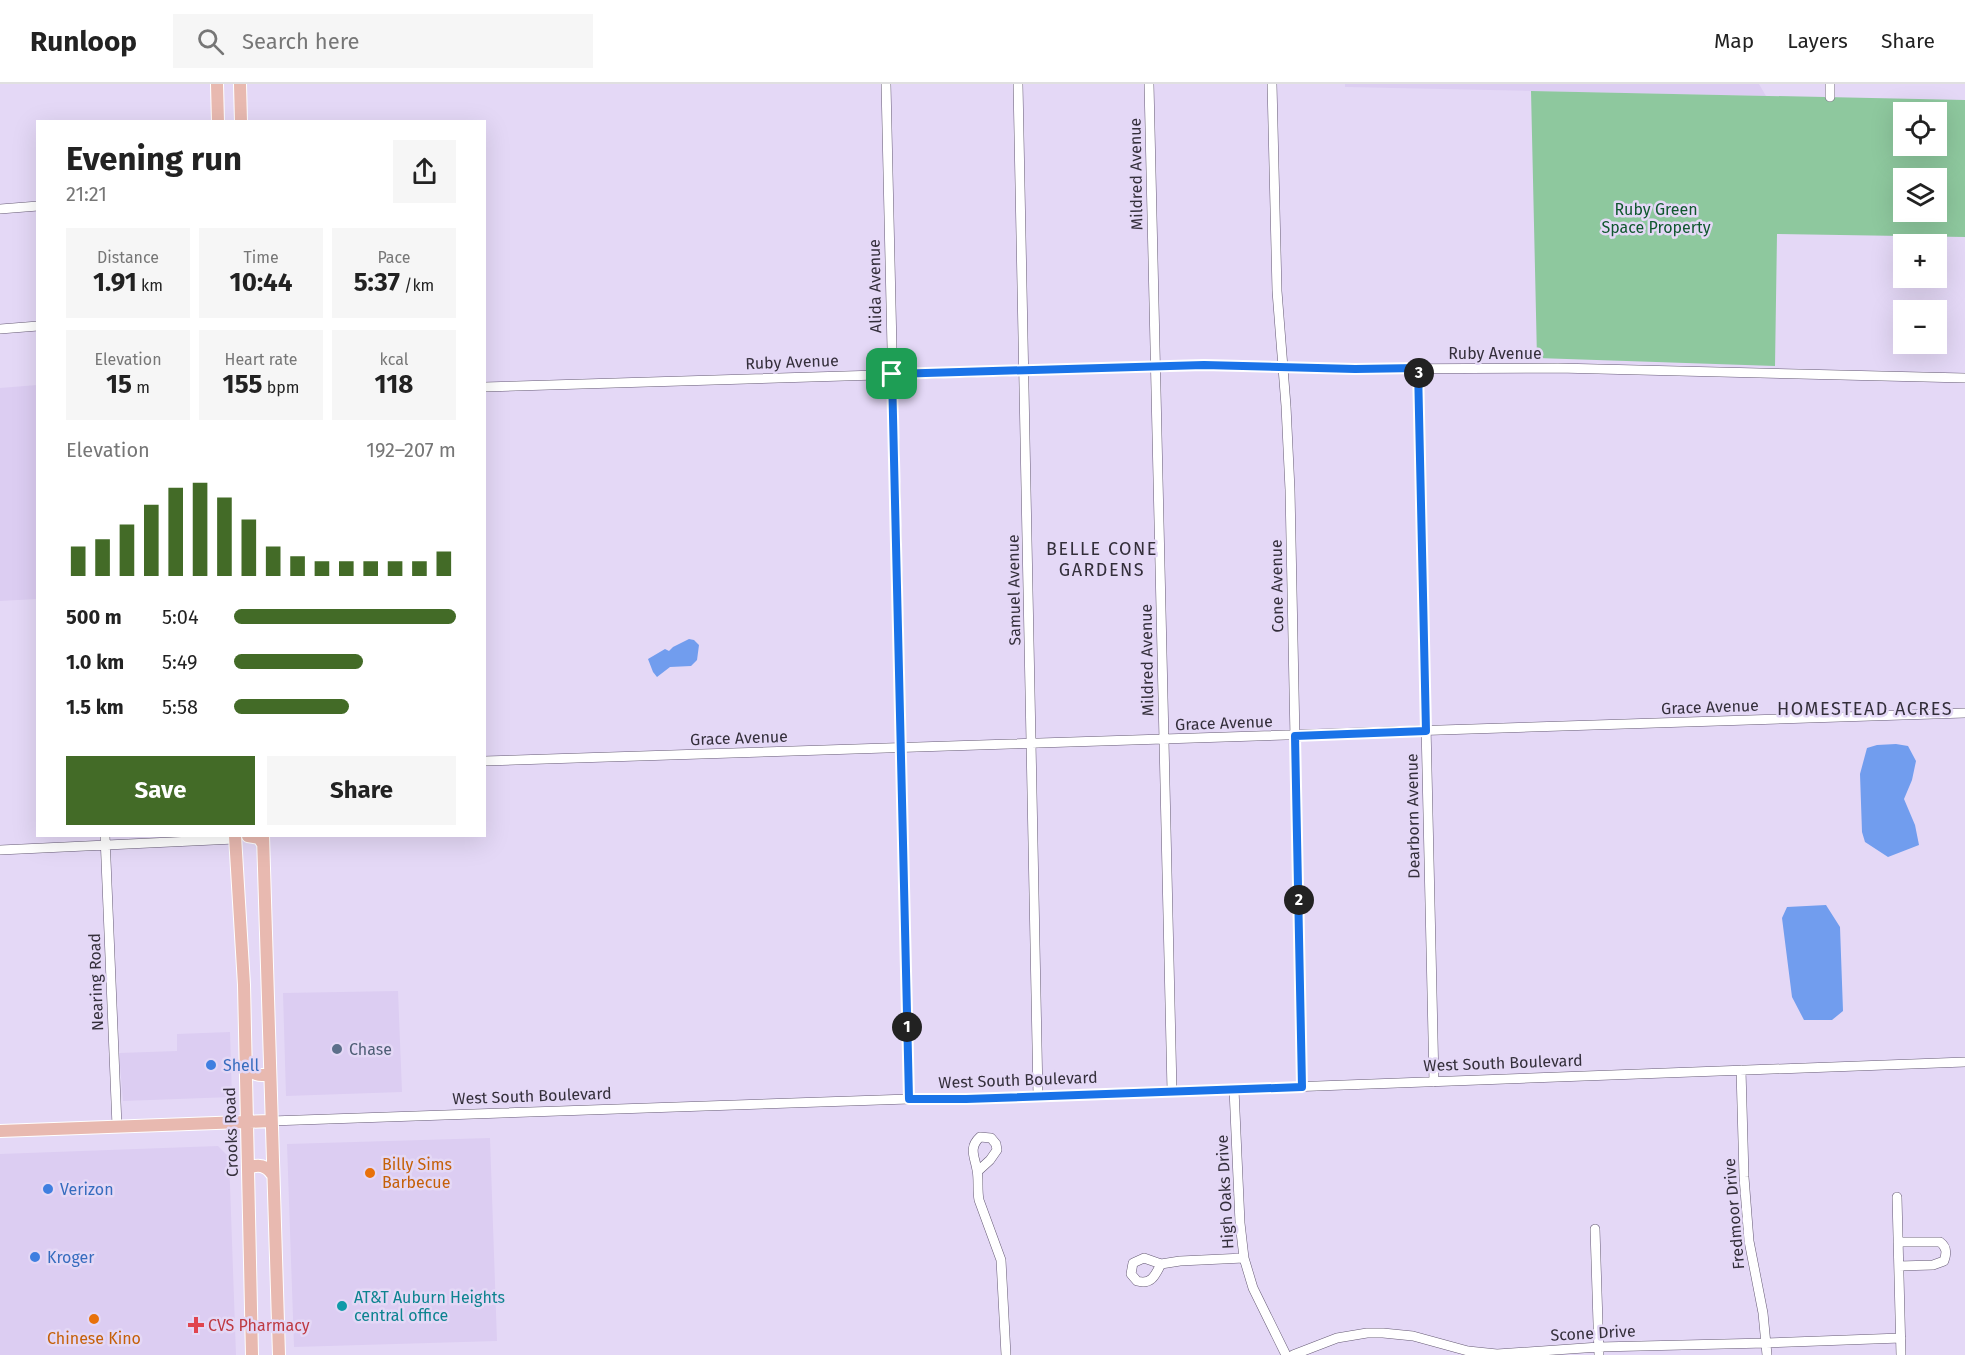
<!DOCTYPE html>
<meta charset="utf-8">
<style>
:root{--surface:#fff;--page:#f6f6f6;--text:#222;--muted:#767676;--line:#e0e0e0;--accent:#436b27}
body{margin:0;font-family:"Fira Sans",sans-serif;background:var(--page);color:var(--text);height:100vh;display:flex;flex-direction:column;font-size:22px;white-space:nowrap}
*{box-sizing:border-box;margin:0}
p{font-size:20px;color:var(--muted)}
.icon{flex:none;width:33px;height:33px;fill:none;stroke:currentColor;stroke-width:2;stroke-linecap:round;stroke-linejoin:round}
.map{position:relative;flex:1;overflow:hidden}
.panel{position:absolute;left:36px;top:36px;width:450px;height:717px;display:flex;flex-direction:column;background:var(--surface);border-radius:0px;box-shadow:0 6px 24px #0002}
.panel>*{flex:none}
.controls{position:absolute;left:1893px;top:18px;display:grid;gap:12px}
.controls a{display:grid;place-items:center;width:54px;height:54px;border-radius:0px;background:var(--surface);box-shadow:0 6px 24px #0002;font-size:30px}
.pin{position:absolute;display:grid;place-items:center;width:51px;height:51px;color:#fff;margin:-26px;border-radius:12px;box-shadow:0 3px 9px #0006}
.km{position:absolute;width:30px;height:30px;margin:-15px;border-radius:50%;background:#222;color:#fff;font-size:16px;line-height:30px;text-align:center}
.round{display:grid;place-items:center;flex:none;width:63px;height:63px;border-radius:0px;background:var(--page)}
.headline{display:flex;align-items:center;justify-content:space-between;height:102px;padding:0 30px}
h1{font-size:33px;font-weight:700;line-height:45px}
.stats{display:grid;grid-template-columns:repeat(3,1fr);gap:9px;height:102px;padding:6px 30px}
.stats div{display:grid;align-content:center;border-radius:0px;background:var(--page);text-align:center}
.stats b{font-size:26px;font-weight:700}
.stats small{font-size:16px;font-weight:400}
.stats p{font-size:16px}
.chart{height:168px;padding:12px 30px}
.chart p{display:flex;justify-content:space-between}
.chart svg{width:100%;height:108px;margin-top:6px;stroke:var(--accent);stroke-width:6}
.button{display:flex;gap:12px;margin-top:auto;padding:12px 30px}
.button a{flex:1;height:69px;border-radius:0px;background:var(--accent);color:#fff;font-size:24px;font-weight:700;line-height:69px;text-align:center}
.button a+a{background:var(--page);color:var(--text)}
ul{padding:0 30px;list-style:none;font-size:20px}
li{display:grid;grid-template-columns:96px 72px 1fr;align-items:center;height:45px}
li i{height:15px;border-radius:8px;background:var(--accent)}
header{display:flex;align-items:center;gap:36px;box-sizing:border-box;height:84px;padding:0 30px;background:var(--surface);border-bottom:2px solid var(--line)}
header strong{font-size:28px}
nav{display:flex;gap:33px;margin-inline-start:auto;font-size:21px}
.search{width:420px;height:54px;background:var(--page);display:flex;align-items:center;gap:15px;box-sizing:border-box;padding:0 21px;border-radius:0px;color:var(--muted);font-size:22px}
.map>svg:first-child{display:block}
</style>
<header>
<strong>Runloop</strong>
<div class="search"><svg class="icon" aria-label="search" viewBox="0 0 24 24"><circle cx="10" cy="10" r="6"/><path d="M15 15l6 6"/></svg>Search here</div>
<nav><a>Map</a><a>Layers</a><a>Share</a></nav>
</header>
<div class="map">
<svg width="1965" height="1271" viewBox="0 0 1965 1271">
<rect width="100%" height="100%" fill="#e4d8f6"/>
<path fill="#dccdf2" d="M 1345,0 L 1759,0 L 1766,12 L 1345,3 Z
M 37,301 L 37,515 L 0,517 L 0,304 Z
M 398,907 L 402,1008 L 286,1012 L 283,909 Z
M 230,948 L 232,1013 L 123,1017 L 119,969 L 177,967 L 177,950 Z
M 490,1054 L 497,1257 L 294,1263 L 287,1060 Z
M 218,1062 L 229,1073 L 236,1271 L 0,1271 L 0,1070 Z"/>
<path fill="#8ec89e" fill-rule="evenodd" d="M 1531,7 L 1965,16 L 1965,153 L 1777,150 L 1775,282 L 1537,274 ZM 1904,28 L 1936,28 L 1936,62 L 1904,62 ZM 1904,94 L 1936,94 L 1936,128 L 1904,128 Z"/>
<path fill="#719dee" d="M 689,555 L 694,556 L 699,561 L 697,576 L 691,582 L 670,583 L 657,593 L 653,588 L 648,575 L 665,565 L 669,567 L 673,563 Z
M 1896,660 L 1908,662 L 1916,677 L 1912,696 L 1904,715 L 1915,741 L 1919,761 L 1888,773 L 1865,758 L 1862,748 L 1860,690 L 1867,664 L 1877,661 Z
M 1826,821 L 1840,843 L 1843,927 L 1832,936 L 1804,936 L 1792,913 L 1782,834 L 1787,823 Z"/>
<g fill="none" stroke-linecap="round" stroke-linejoin="round">
<g stroke="#665b75" stroke-width="10">
<path id="minor" d="M 886,0 L 909,1015
M 1018,0 L 1038,1012
M 1149,0 L 1172,1007
M 1272,0 L 1277,207 L 1286,322 L 1290,406 L 1302,1003
M 1830,0 L 1830,13
M 0,125 L 38,122
M 0,245 L 38,242
M 1418,284 L 1434,998
M 484,303 L 1204,281 L 1355,285 L 1558,284 L 1965,294
M 484,677 L 1965,629
M 105,752 L 117,1042
M 0,766 L 235,755
M 1741,986 L 1744,1093 L 1749,1157 L 1763,1229 L 1767,1271
M 1234,1005 L 1240,1139 L 1244,1174 L 1253,1204 L 1286,1271
M 271,1037 L 909,1015 L 966,1015 L 1965,978
M 978,1087 L 990,1076 L 997,1066 L 996,1060 L 991,1054 L 980,1053 C 968,1064 975,1073 977,1086 C 979,1096 977,1105 979,1116 L 1001,1176 L 1006,1271
M 1897,1113 L 1901,1271
M 1595,1145 L 1599,1271
M 1898,1158 L 1940,1158 C 1947,1163 1947,1169 1944,1177 L 1933,1181 L 1899,1182
M 1161,1180 C 1155,1192 1151,1201 1137,1197 L 1131,1190 L 1133,1179 L 1144,1174 L 1161,1180 L 1180,1177 L 1244,1174
M 1293,1271 L 1337,1254 L 1367,1249 L 1383,1249 L 1413,1252 L 1468,1267 L 1497,1270 L 1599,1263 L 1766,1259 L 1901,1254"/>
</g>
<g stroke="#fff" stroke-width="14">
<path id="major" d="M 217,0 L 218,38
M 240,0 L 241,38
M 235,752 L 244,901 L 252,1271
M 248,752 L 259,754 L 263,760
M 263,752 L 279,1271
M 246,982 C 253,990 259,993 269,990
M 0,1047 L 271,1037
M 248,1084 C 258,1080 266,1081 272,1090"/>
</g>
<use href="#minor" stroke="#fff" stroke-width="9"/>
<use href="#major" stroke="#e8b9b0" stroke-width="12"/>
</g>
<g fill="none" stroke-linecap="round" stroke-linejoin="round">
<g stroke="#fff" stroke-width="12">
<path id="route" d="M 1204,281 L 1355,285 L 1418,284 L 1426,647 L 1295,652 L 1302,1003 L 966,1015 L 909,1015 L 892,290 Z"/>
</g>
<use href="#route" stroke="#1a73e8" stroke-width="8"/>
</g>
<circle fill="#5c6f8a" stroke="#e4d8f6" stroke-width="2" cx="337" cy="965" r="6"/>
<g fill="#3f7fe0" stroke="#e4d8f6" stroke-width="2">
<circle cx="211" cy="981" r="6"/>
<circle cx="48" cy="1105" r="6"/>
<circle cx="35" cy="1173" r="6"/>
</g>
<g fill="#e8710a" stroke="#e4d8f6" stroke-width="2">
<circle cx="370" cy="1089" r="6"/>
<circle cx="94" cy="1235" r="6"/>
</g>
<circle fill="#0f9aa8" stroke="#e4d8f6" stroke-width="2" cx="342" cy="1222" r="6"/>
<path fill="#e0444e" stroke="#e4d8f6" stroke-width="2" d="M193 1232h6v6h6v6h-6v6h-6v-6h-6v-6h6z"/>
<g text-anchor="middle" dominant-baseline="central" stroke-width="5" stroke-linejoin="round" paint-order="stroke">
<g font-size="16" fill="#342f3b" stroke="#e4d8f6">
<text transform="translate(1136 90) rotate(-91)">Mildred Avenue</text>
<text transform="translate(875 202) rotate(-91)">Alida Avenue</text>
<text x="1495" y="269">Ruby Avenue</text>
<text transform="translate(792 278) rotate(-2)">Ruby Avenue</text>
<text transform="translate(1277 502) rotate(-91)">Cone Avenue</text>
<text transform="translate(1014 506) rotate(-91)">Samuel Avenue</text>
<text transform="translate(1147 576) rotate(-91)">Mildred Avenue</text>
<text transform="translate(1710 623) rotate(-2)">Grace Avenue</text>
<text transform="translate(1224 639) rotate(-2)">Grace Avenue</text>
<text transform="translate(739 654) rotate(-2)">Grace Avenue</text>
<text transform="translate(1413 732) rotate(-91)">Dearborn Avenue</text>
<text transform="translate(96 898) rotate(-92)">Nearing Road</text>
<text transform="translate(1503 979) rotate(-2)">West South Boulevard</text>
<text transform="translate(1018 996) rotate(-2)">West South Boulevard</text>
<text transform="translate(532 1012) rotate(-2)">West South Boulevard</text>
<text transform="translate(231 1048) rotate(-92)">Crooks Road</text>
<text transform="translate(1225 1108) rotate(-93)">High Oaks Drive</text>
<text transform="translate(1734 1130) rotate(-95)">Fredmoor Drive</text>
<text transform="translate(1593 1249) rotate(-3)">Scone Drive</text>
</g>
<g font-size="16" fill="#10572e" stroke="#e4d8f6">
<text x="1656" y="125">Ruby Green<tspan x="1656" dy="18">Space Property</tspan></text>
</g>
<g font-size="16" fill="#4e5e75" stroke="#e4d8f6" text-anchor="start">
<text x="349" y="965">Chase</text>
</g>
<g font-size="16" fill="#366cbe" stroke="#e4d8f6" text-anchor="start">
<text x="223" y="981">Shell</text>
<text x="60" y="1105">Verizon</text>
<text x="47" y="1173">Kroger</text>
</g>
<g font-size="16" fill="#c56008" stroke="#e4d8f6" text-anchor="start">
<text x="382" y="1080">Billy Sims<tspan x="382" dy="18">Barbecue</tspan></text>
<text x="94" y="1254" text-anchor="middle">Chinese Kino</text>
</g>
<g font-size="16" fill="#0d838f" stroke="#e4d8f6" text-anchor="start">
<text x="354" y="1213">AT&amp;T Auburn Heights<tspan x="354" dy="18">central office</tspan></text>
</g>
<g font-size="16" fill="#be3a42" stroke="#e4d8f6" text-anchor="start">
<text x="208" y="1241">CVS Pharmacy</text>
</g>
<g font-size="18" letter-spacing="1.5" fill="#342f3b" stroke="#e4d8f6">
<text x="1102" y="465">BELLE CONE<tspan x="1102" dy="21">GARDENS</tspan></text>
<text x="1865" y="625">HOMESTEAD ACRES</text>
</g>
</g>
</svg>
<div class="controls">
<a><svg class="icon" aria-label="locate" viewBox="0 0 24 24"><circle cx="12" cy="12" r="6"/><path d="M12 2v4M12 18v4M2 12h4M18 12h4"/></svg></a>
<a><svg class="icon" aria-label="layers" viewBox="0 0 24 24"><path d="M12 4l9 5-9 5-9-5zM3 14l9 5 9-5"/></svg></a>
<a>+</a>
<a>−</a>
</div>
<div class="pin" style="left:892px;top:290px;background:#1e9e55"><svg class="icon" aria-label="arrive" viewBox="0 0 24 24"><path d="M6 21V4h12l-3 4 3 4H6"/></svg></div>
<b class="km" style="left:907px;top:943px">1</b>
<b class="km" style="left:1299px;top:816px">2</b>
<b class="km" style="left:1419px;top:289px">3</b>
<section class="panel">
<div class="headline"><div><h1>Evening run</h1><p>21:21</p></div><a class="round"><svg class="icon" aria-label="share" viewBox="0 0 24 24"><path d="M12 15V3M7 8l5-5 5 5M5 13v7h14v-7"/></svg></a></div>
<div class="stats">
<div><p>Distance</p><b>1.91<small> km</small></b></div>
<div><p>Time</p><b>10:44</b></div>
<div><p>Pace</p><b>5:37<small> /km</small></b></div>
</div>
<div class="stats">
<div><p>Elevation</p><b>15<small> m</small></b></div>
<div><p>Heart rate</p><b>155<small> bpm</small></b></div>
<div><p>kcal</p><b>118</b></div>
</div>
<div class="chart"><p><span>Elevation</span>192–207 m</p>
<svg viewBox="0 0 160 44" preserveAspectRatio="none"><path d="M5 44V32M15 44V29M25 44V23M35 44V15M45 44V8M55 44V6M65 44V12M75 44V21M85 44V32M95 44V36M105 44V38M115 44V38M125 44V38M135 44V38M145 44V38M155 44V34"/></svg>
</div>
<ul>
<li><b>500 m</b>5:04<i style="width:100%"></i></li>
<li><b>1.0 km</b>5:49<i style="width:58%"></i></li>
<li><b>1.5 km</b>5:58<i style="width:52%"></i></li>
</ul>
<div class="button"><a>Save</a><a>Share</a></div>
</section>
</div>
